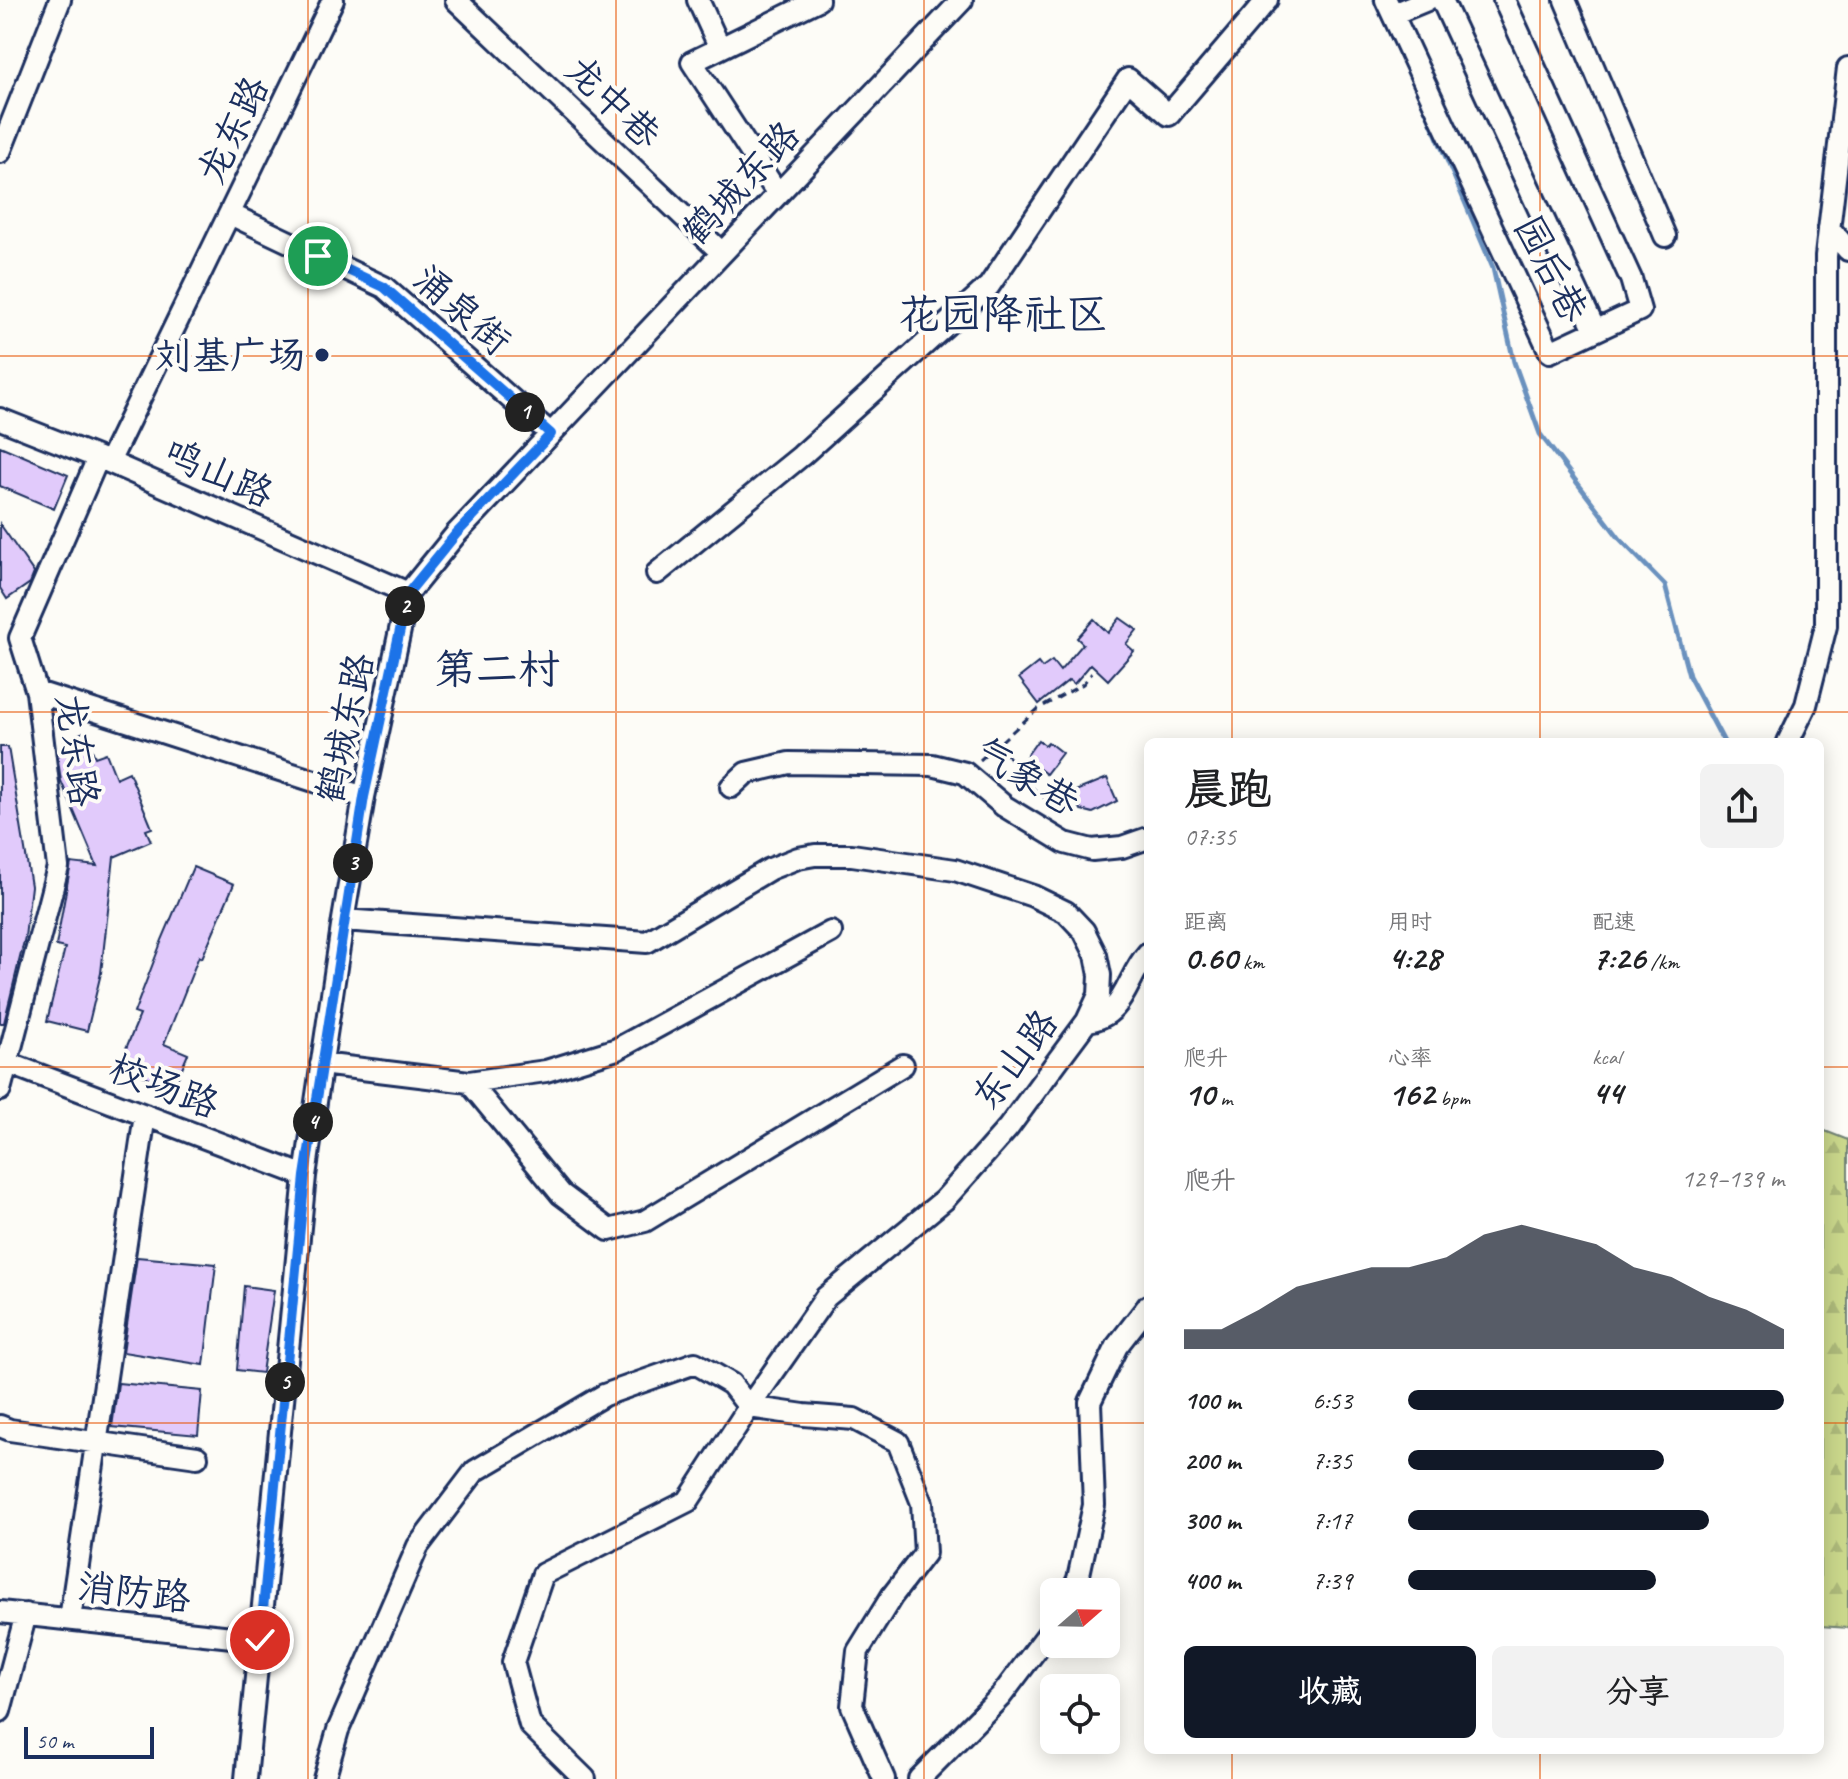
<!DOCTYPE html>
<html lang="zh">
<meta charset="utf-8">
<style>
:root{--surface:#fff;--page:#f2f2f2;--text:#202124;--muted:#757577;--accent:#111827}
body{margin:0;font-family:Caveat,"LXGW WenKai TC",sans-serif;background:var(--page);color:var(--text);height:100vh;display:flex;flex-direction:column;font-size:30px;white-space:nowrap}
*{box-sizing:border-box;margin:0}
p{font-size:26px;color:var(--muted)}
.icon{flex:none;width:44px;height:44px;fill:none;stroke:currentColor;stroke-width:2;stroke-linecap:round;stroke-linejoin:round}
.map{position:relative;flex:1;overflow:hidden}
.sheet{position:absolute;left:1144px;top:738px;width:680px;height:1016px;display:flex;flex-direction:column;background:var(--surface);border-radius:12px;box-shadow:0 4px 20px #0003}
.sheet>*{flex:none}
.needle{width:52px;rotate:70deg}
.controls{position:absolute;left:1040px;top:1578px;display:grid;gap:16px}
.controls a{display:grid;place-items:center;width:80px;height:80px;border-radius:12px;background:var(--surface);box-shadow:0 4px 20px #0003;font-size:40px}
.scale{position:absolute;left:24px;bottom:20px;width:130px;box-sizing:border-box;padding-left:8px;border:4px solid #1b2f5e;border-top:0;font-size:22px;line-height:28px;white-space:nowrap;color:#1b2f5e;-webkit-text-stroke:6px #fdfcf7;paint-order:stroke}
.pin{position:absolute;display:grid;place-items:center;width:68px;height:68px;color:#fff;margin:-34px;border:4px solid #fff;border-radius:50%;box-shadow:0 2px 8px #0007}
.km{position:absolute;width:40px;height:40px;margin:-20px;border-radius:50%;background:#222;color:#fff;font-size:22px;line-height:40px;text-align:center}
.round{display:grid;place-items:center;flex:none;width:84px;height:84px;border-radius:12px;background:var(--page)}
.overview{display:flex;align-items:center;justify-content:space-between;height:136px;padding:0 40px}
h1{font-size:44px;font-weight:700;line-height:60px}
.figures{display:grid;grid-template-columns:repeat(3,1fr);gap:12px;height:136px;padding:8px 40px}
.figures div{display:grid;align-content:center}
.figures b{font-size:34px;font-weight:700}
.figures small{font-size:22px;font-weight:400}
.figures p{font-size:22px}
.chart{height:224px;padding:16px 40px}
.chart p{display:flex;justify-content:space-between}
.chart svg{width:100%;height:144px;margin-top:8px;fill:var(--accent);opacity:.7}
.cta{display:flex;gap:16px;margin-top:auto;padding:16px 40px}
.cta a{flex:1;height:92px;border-radius:12px;background:var(--accent);color:#fff;font-size:32px;font-weight:700;line-height:92px;text-align:center}
.cta a+a{background:var(--page);color:var(--text)}
ul{padding:0 40px;list-style:none;font-size:26px}
li{display:grid;grid-template-columns:128px 96px 1fr;align-items:center;height:60px}
li i{height:20px;border-radius:10px;background:var(--accent)}
.map>svg:first-child{display:block}
</style>
<div class="map">
<svg width="1848" height="1779" viewBox="0 0 1848 1779">
<defs>
<pattern id="forest-firs" width="22" height="20" patternUnits="userSpaceOnUse" patternTransform="scale(2)"><rect width="22" height="20" fill="#cad78b"/><path d="M5 1l3.5 6h-7zM16 11l3.5 6h-7z" fill="#adb97a"/></pattern>
</defs>
<rect width="100%" height="100%" fill="#fdfcf7"/>
<filter id="ink" filterUnits="userSpaceOnUse"><feTurbulence type="fractalNoise" baseFrequency=".0125" numOctaves="2"/><feDisplacementMap in="SourceGraphic" scale="16" xChannelSelector="R" yChannelSelector="G"/><feConvolveMatrix kernelMatrix="1 2 1 2 8 2 1 2 1" color-interpolation-filters="sRGB"/></filter>
<g filter="url(#ink)">
<path fill="url(#forest-firs)" stroke="#728374" stroke-width="2" d="M 1820,1129 L 1848,1140 L 1848,1628 L 1820,1626 Z"/>
<g fill="none" stroke-linecap="round" stroke-linejoin="round">
<path stroke="#6b91be" stroke-width="5" d="M 1375,0 L 1399,52
M 1419,94 L 1493,268 L 1514,362 L 1540,434 L 1620,539 L 1665,585 L 1689,676 L 1724,742"/>
</g>
<path fill="#e1cafb" stroke="#1b2f5e" stroke-width="2" d="M 0,446 L 68,475 L 54,509 L 0,486 Z
M 0,524 L 34,573 L 30,583 L 7,599 L 0,588 Z
M 1120,618 L 1137,630 L 1126,644 L 1134,651 L 1108,680 L 1091,664 L 1074,684 L 1069,680 L 1039,704 L 1019,678 L 1038,663 L 1042,668 L 1052,661 L 1060,671 L 1083,644 L 1077,638 L 1094,619 L 1108,633 Z
M 84,732 L 95,757 L 106,753 L 116,778 L 129,772 L 152,828 L 146,830 L 151,841 L 114,857 L 101,973 L 87,1031 L 47,1021 L 65,948 L 56,946 L 71,863 L 97,866 L 61,781 L 57,753 L 66,750 L 64,740 Z
M 1038,740 L 1045,745 L 1048,742 L 1062,753 L 1046,774 L 1025,758 Z
M 0,747 L 8,747 L 31,886 L 25,937 L 4,1023 L 0,1023 Z
M 1107,778 L 1117,801 L 1093,813 L 1081,810 L 1073,792 Z
M 193,867 L 234,884 L 202,958 L 199,956 L 164,1044 L 188,1054 L 173,1089 L 119,1065 L 140,1015 L 134,1013 L 162,940 Z
M 137,1257 L 216,1264 L 204,1365 L 123,1352 Z
M 244,1286 L 274,1290 L 262,1373 L 237,1370 Z
M 118,1383 L 202,1391 L 198,1435 L 112,1427 Z"/>
<g fill="none" stroke-linecap="round" stroke-linejoin="round">
<g stroke="#1b2f5e" stroke-width="26">
<path id="minor" d="M 456,0 L 722,253
M 698,0 L 720,48
M 1386,0 L 1550,352 L 1640,310 L 1631,279 L 1504,0
M 1442,0 L 1595,330
M 1565,0 L 1665,236
M 1393,14 L 1427,0
M 0,152 L 60,0
M 778,194 L 692,62 L 818,0
M 230,214 L 384,287 L 551,434
M 1829,228 L 1848,250
M 0,419 L 109,462 L 408,593
M 109,462 L 333,0
M 657,573 L 801,456 L 989,286 L 1128,79 L 1169,115 L 1267,0
M 37,692 L 364,797
M 1788,742 L 1806,705 L 1826,626 L 1826,256 L 1848,68
M 731,787 L 746,773 L 789,763 L 932,765 L 965,773 L 1004,806 L 1065,843 L 1092,850 L 1122,847 L 1148,838
M 343,920 L 647,942 L 770,869 L 798,858 L 815,855 L 852,855 L 955,870 L 1033,896 L 1066,912 L 1084,931 L 1096,955 L 1100,975 L 1099,995 L 1087,1021 L 1058,1060 L 1008,1128 L 944,1200 L 826,1297 L 749,1407 L 688,1501 L 543,1574 L 513,1662 L 530,1725 L 585,1779
M 1087,1021 C 1125,1017 1126,977 1148,953
M 0,1060 L 305,1176
M 321,1064 L 469,1082 L 546,1071 L 617,1049 L 831,932
M 469,1082 L 561,1194 L 609,1230 L 645,1221 L 903,1065
M 0,1090 L 58,867 L 37,692 L 20,638 L 98,458
M 0,1426 L 10,1430 L 197,1457
M 1072,1592 L 1078,1579 L 1094,1505 L 1090,1402 L 1117,1346 L 1148,1306
M 0,1612 L 260,1640
M 70,1619 L 145,1115
M 0,1711 L 26,1614
M 246,1779 L 305,1176 L 343,920 L 364,797 L 408,593 L 456,534 L 962,0
M 324,1779 L 338,1730 L 418,1546 L 475,1471 L 604,1395 L 695,1363 L 731,1384 L 749,1407 L 804,1415 L 854,1419 L 898,1442 L 922,1503 L 925,1553 L 892,1596 L 858,1651 L 852,1706 L 884,1779
M 919,1779 L 1001,1696 L 1054,1626"/>
</g>
<path stroke="#1b2f5e" stroke-width="3" stroke-dasharray="8 6" stroke-linecap="butt" d="M 999,743 C 1017,767 1033,801 1064,805
M 980,760 L 1038,709 L 1083,684 L 1092,673"/>
<use href="#minor" stroke="#fdfcf7" stroke-width="20"/>
</g>
</g>
<g fill="none" stroke-linecap="round" stroke-linejoin="round" filter="url(#ink)">
<g stroke="#fff" stroke-width="16">
<path id="route" d="M 260,1640 L 305,1176 L 364,797 L 408,593 L 456,534 L 551,434 L 384,287 L 318,256"/>
</g>
<use href="#route" stroke="#1a73e8" stroke-width="10"/>
</g>
<path fill="none" stroke="#e8590c" stroke-width="2" stroke-opacity="0.55" d="M 308,0 L 308,1779M 616,0 L 616,1779M 924,0 L 924,1779M 1232,0 L 1232,742M 1540,0 L 1540,742M 0,356 L 1848,356M 0,712 L 1848,712M 0,1067 L 1148,1067M 1820,1067 L 1848,1067M 0,1423 L 1148,1423M 1820,1423 L 1848,1423M 1232,1750 L 1232,1779M 1540,1750 L 1540,1779"/>
<circle fill="#1b2f5e" stroke="#fdfcf7" stroke-width="3" cx="322" cy="355" r="8"/>
<g text-anchor="middle" dominant-baseline="central" stroke-width="8" stroke-linejoin="round" paint-order="stroke">
<g font-size="38" fill="#1b2f5e" stroke="#fdfcf7">
<text transform="translate(613 102) rotate(44)">龙中巷</text>
<text transform="translate(233 130) rotate(-64)">龙东路</text>
<text transform="translate(741 183) rotate(-47)">鹤城东路</text>
<text transform="translate(1551 269) rotate(63)">园后巷</text>
<text transform="translate(462 310) rotate(41)">涌泉街</text>
<text transform="translate(219 473) rotate(24)">鸣山路</text>
<text transform="translate(345 728) rotate(-78)">鹤城东路</text>
<text transform="translate(77 750) rotate(82)">龙东路</text>
<text transform="translate(1027 777) rotate(31)">气象巷</text>
<text transform="translate(1015 1060) rotate(-53)">东山路</text>
<text transform="translate(164 1086) rotate(21)">校场路</text>
<text transform="translate(134 1592) rotate(6)">消防路</text>
</g>
<g font-size="38" fill="#1b2f5e" stroke="#fdfcf7" text-anchor="end">
<text x="306" y="355">刘基广场</text>
</g>
<g font-size="42" fill="#1b2f5e" stroke="#fdfcf7">
<text x="1003" y="314">花园降社区</text>
<text x="497" y="669">第二村</text>
</g>
</g>
</svg>
<div class="controls">
<a><svg class="needle" viewBox="-14 -14 28 28"><path d="M0-13l5 13h-10z" fill="#e53935"/><path d="M0 13l5-13h-10z" fill="#757577"/></svg></a>
<a><svg class="icon" aria-label="locate" viewBox="0 0 24 24"><circle cx="12" cy="12" r="6"/><path d="M12 2v4M12 18v4M2 12h4M18 12h4"/></svg></a>
</div>
<div class="scale">50 m</div>
<div class="pin" style="left:318px;top:256px;background:#1e9e55"><svg class="icon" aria-label="arrive" viewBox="0 0 24 24"><path d="M6 21V4h12l-3 4 3 4H6"/></svg></div>
<div class="pin" style="left:260px;top:1640px;background:#d93025"><svg class="icon" aria-label="check" viewBox="0 0 24 24"><path d="M5 12l5 5 9-10"/></svg></div>
<b class="km" style="left:525px;top:412px">1</b>
<b class="km" style="left:405px;top:606px">2</b>
<b class="km" style="left:353px;top:863px">3</b>
<b class="km" style="left:313px;top:1122px">4</b>
<b class="km" style="left:285px;top:1382px">5</b>
<section class="sheet">
<div class="overview"><div><h1>晨跑</h1><p>07:35</p></div><a class="round"><svg class="icon" aria-label="share" viewBox="0 0 24 24"><path d="M12 15V3M7 8l5-5 5 5M5 13v7h14v-7"/></svg></a></div>
<div class="figures">
<div><p>距离</p><b>0.60<small> km</small></b></div>
<div><p>用时</p><b>4:28</b></div>
<div><p>配速</p><b>7:26<small> /km</small></b></div>
</div>
<div class="figures">
<div><p>爬升</p><b>10<small> m</small></b></div>
<div><p>心率</p><b>162<small> bpm</small></b></div>
<div><p>kcal</p><b>44</b></div>
</div>
<div class="chart"><p><span>爬升</span>129–139 m</p>
<svg viewBox="0 0 160 44" preserveAspectRatio="none"><path d="M0 44V38L10 38L20 32L30 25L40 22L50 19L60 19L70 16L80 9L90 6L100 9L110 12L120 19L130 22L140 28L150 32L160 38V44z"/></svg>
</div>
<ul>
<li><b>100 m</b>6:53<i style="width:100%"></i></li>
<li><b>200 m</b>7:35<i style="width:68%"></i></li>
<li><b>300 m</b>7:17<i style="width:80%"></i></li>
<li><b>400 m</b>7:39<i style="width:66%"></i></li>
</ul>
<div class="cta"><a>收藏</a><a>分享</a></div>
</section>
</div>
